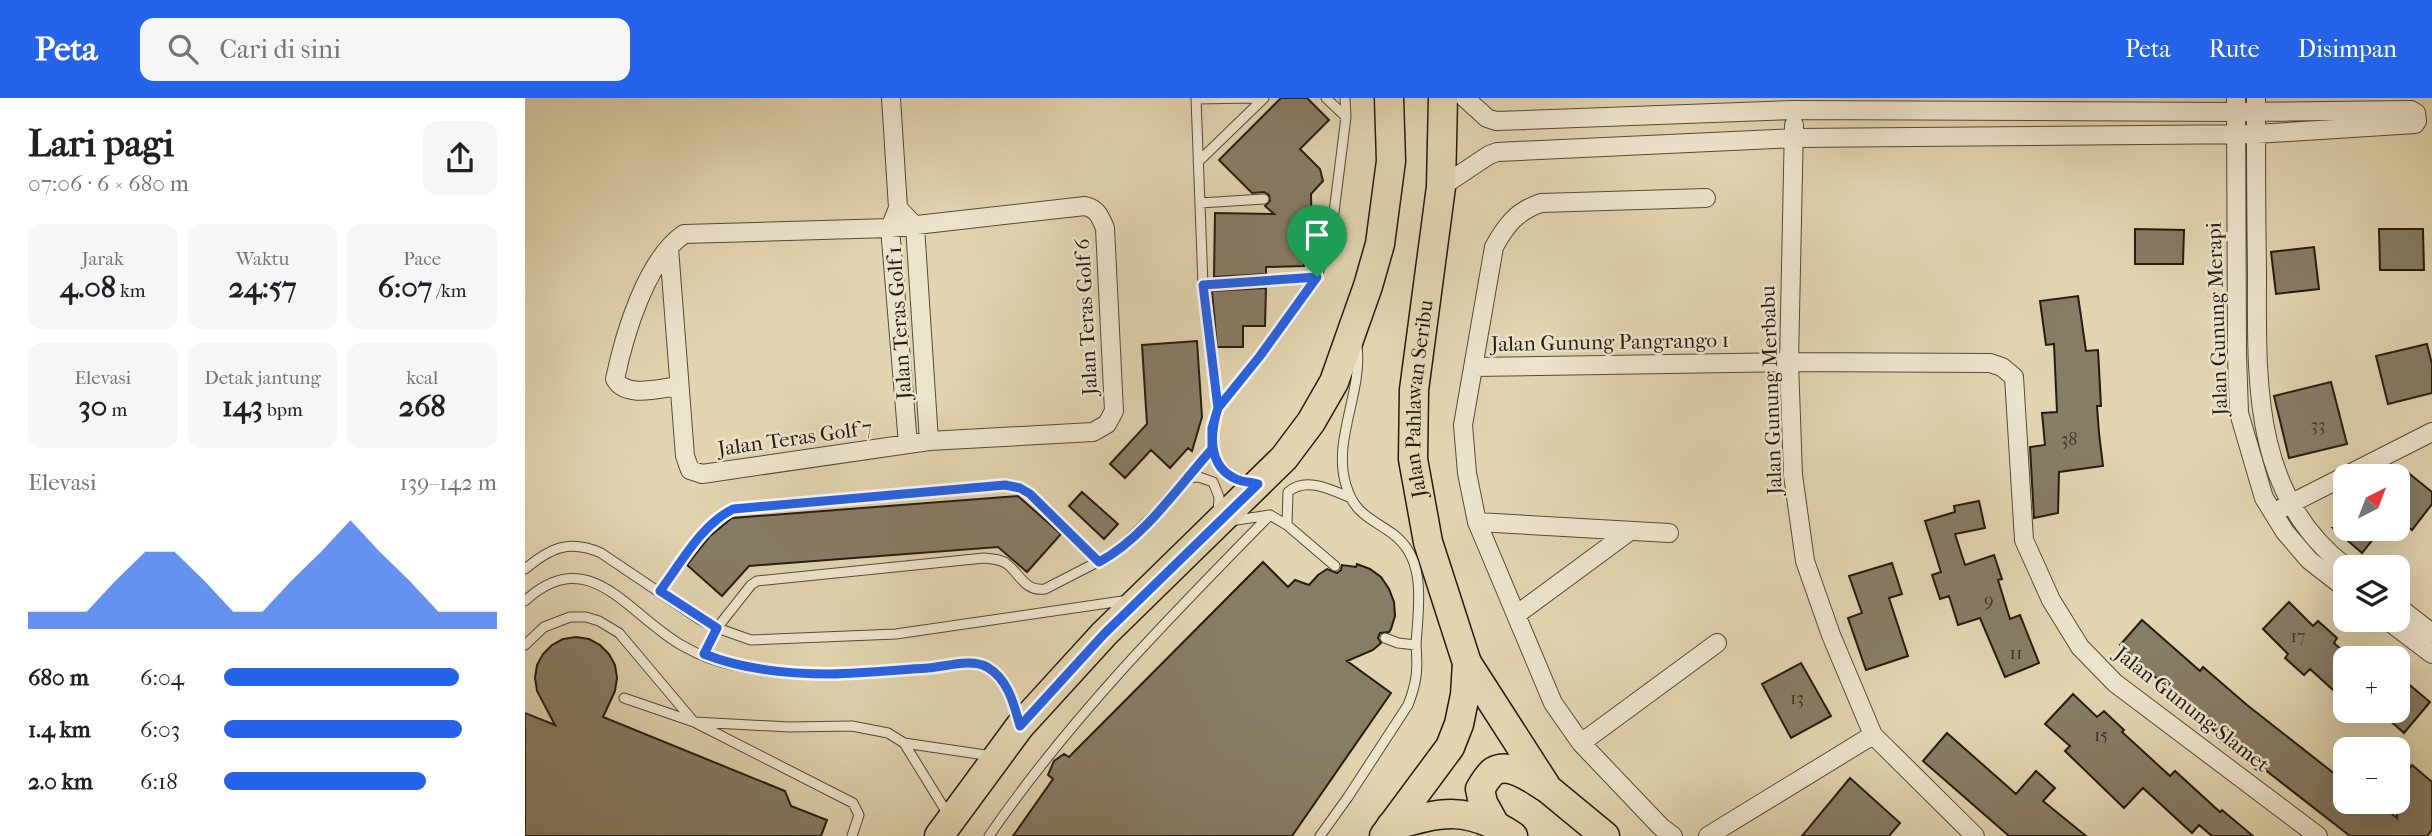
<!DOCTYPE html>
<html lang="id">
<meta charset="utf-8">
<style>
:root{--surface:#fff;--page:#f6f6f6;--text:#202124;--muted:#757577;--accent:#2563eb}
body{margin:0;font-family:"IM FELL French Canon",serif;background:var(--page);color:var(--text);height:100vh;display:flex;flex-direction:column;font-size:26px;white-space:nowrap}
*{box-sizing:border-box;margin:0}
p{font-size:23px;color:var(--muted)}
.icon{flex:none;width:38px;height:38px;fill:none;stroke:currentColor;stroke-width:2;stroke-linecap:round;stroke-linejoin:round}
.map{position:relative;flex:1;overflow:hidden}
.side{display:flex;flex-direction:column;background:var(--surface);width:525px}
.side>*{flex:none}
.needle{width:46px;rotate:42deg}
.tools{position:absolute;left:1808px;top:366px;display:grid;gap:14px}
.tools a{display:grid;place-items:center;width:77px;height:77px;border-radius:14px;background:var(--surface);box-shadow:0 7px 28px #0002;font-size:35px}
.pin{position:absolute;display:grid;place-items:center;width:60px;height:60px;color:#fff;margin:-72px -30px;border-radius:50% 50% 50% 0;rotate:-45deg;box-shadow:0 0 7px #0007}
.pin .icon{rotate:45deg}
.round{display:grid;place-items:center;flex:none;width:74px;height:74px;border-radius:14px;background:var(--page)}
.headline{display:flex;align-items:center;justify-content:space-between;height:119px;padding:0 28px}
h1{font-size:38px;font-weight:700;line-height:52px}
.metrics{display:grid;grid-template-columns:repeat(3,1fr);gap:10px;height:119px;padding:7px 28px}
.metrics div{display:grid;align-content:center;border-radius:14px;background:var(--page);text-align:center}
.metrics b{font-size:30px;font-weight:700}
.metrics small{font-size:19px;font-weight:400}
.metrics p{font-size:19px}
.chart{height:196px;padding:14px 28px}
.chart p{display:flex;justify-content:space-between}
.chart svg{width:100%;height:126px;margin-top:7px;fill:var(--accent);opacity:.7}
ul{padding:0 28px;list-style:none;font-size:23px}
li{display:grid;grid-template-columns:112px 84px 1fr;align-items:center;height:52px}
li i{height:18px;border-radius:9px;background:var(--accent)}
header{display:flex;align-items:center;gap:42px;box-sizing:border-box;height:98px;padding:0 35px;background:var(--accent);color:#fff}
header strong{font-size:33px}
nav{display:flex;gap:38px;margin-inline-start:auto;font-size:24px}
.search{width:490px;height:63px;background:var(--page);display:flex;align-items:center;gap:18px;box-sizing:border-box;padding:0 24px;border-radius:14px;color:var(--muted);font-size:26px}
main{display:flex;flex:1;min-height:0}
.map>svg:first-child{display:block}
</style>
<header>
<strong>Peta</strong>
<div class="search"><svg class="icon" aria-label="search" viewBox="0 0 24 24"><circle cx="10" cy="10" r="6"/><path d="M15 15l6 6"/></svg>Cari di sini</div>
<nav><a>Peta</a><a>Rute</a><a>Disimpan</a></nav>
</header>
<main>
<section class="side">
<div class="headline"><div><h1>Lari pagi</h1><p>07:06 · 6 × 680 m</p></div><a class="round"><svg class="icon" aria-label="share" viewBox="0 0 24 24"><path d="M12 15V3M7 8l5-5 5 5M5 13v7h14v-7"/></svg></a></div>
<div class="metrics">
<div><p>Jarak</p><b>4.08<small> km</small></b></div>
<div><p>Waktu</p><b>24:57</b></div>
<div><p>Pace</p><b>6:07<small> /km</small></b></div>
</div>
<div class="metrics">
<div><p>Elevasi</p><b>30<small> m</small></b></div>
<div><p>Detak jantung</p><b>143<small> bpm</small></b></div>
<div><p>kcal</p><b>268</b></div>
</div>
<div class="chart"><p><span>Elevasi</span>139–142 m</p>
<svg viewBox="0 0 160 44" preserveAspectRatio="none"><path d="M0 44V38L10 38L20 38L30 27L40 17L50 17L60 27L70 38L80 38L90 27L100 17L110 6L120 17L130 27L140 38L150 38L160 38V44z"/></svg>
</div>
<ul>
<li><b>680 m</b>6:04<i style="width:86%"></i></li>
<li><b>1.4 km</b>6:03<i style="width:87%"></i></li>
<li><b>2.0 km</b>6:18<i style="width:74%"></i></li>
</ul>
</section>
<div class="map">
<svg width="1907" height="738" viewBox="0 0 1907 738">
<rect width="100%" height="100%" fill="#e1d4af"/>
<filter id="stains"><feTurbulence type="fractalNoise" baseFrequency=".00286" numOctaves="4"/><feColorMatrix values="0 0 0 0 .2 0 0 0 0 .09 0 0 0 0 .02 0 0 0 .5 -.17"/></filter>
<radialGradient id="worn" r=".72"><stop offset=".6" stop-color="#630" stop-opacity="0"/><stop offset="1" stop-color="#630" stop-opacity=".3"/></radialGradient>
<path fill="#877c64" stroke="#251c13" stroke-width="2" d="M 756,0 L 782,0 L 804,22 L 775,51 L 795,71 L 798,83 L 786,96 L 787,139 L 780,144 L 779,168 L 741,169 L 741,176 L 689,179 L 690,115 L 749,116 L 740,108 L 745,103 L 744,97 L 739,94 L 727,95 L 694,62 Z
M 1610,131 L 1659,132 L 1658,166 L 1610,166 Z
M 1854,131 L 1898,131 L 1899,172 L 1855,172 Z
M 1789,149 L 1794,191 L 1751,196 L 1746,154 Z
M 741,190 L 740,228 L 718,228 L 718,249 L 692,249 L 687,193 Z
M 1553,198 L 1561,253 L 1573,252 L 1576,308 L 1572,308 L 1574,335 L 1578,368 L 1534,374 L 1533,415 L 1509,420 L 1505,349 L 1520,347 L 1517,315 L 1532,314 L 1529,246 L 1521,247 L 1515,203 Z
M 672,243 L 677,319 L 667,353 L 663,350 L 645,370 L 626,352 L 600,380 L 585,366 L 622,326 L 617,247 Z
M 1902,246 L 1907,266 L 1907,295 L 1863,306 L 1851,258 Z
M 1806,284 L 1822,346 L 1764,360 L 1749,298 Z
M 1881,373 L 1907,394 L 1907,406 L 1887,432 L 1872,420 L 1872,384 Z
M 557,394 L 593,426 L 579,441 L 544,408 Z
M 493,398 L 536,436 L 502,474 L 473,449 L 224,468 L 197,498 L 162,467 L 185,438 L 207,420 Z
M 1454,403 L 1460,430 L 1430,436 L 1440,467 L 1469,457 L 1477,481 L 1473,482 L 1485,521 L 1495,517 L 1514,565 L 1480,579 L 1455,520 L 1433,527 L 1424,498 L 1415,501 L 1407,477 L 1416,474 L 1400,423 L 1430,414 L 1429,408 Z
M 1808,430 L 1857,430 L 1837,455 Z
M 738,464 L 763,489 L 770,482 L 784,487 L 793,477 L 802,471 L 812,475 L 816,472 L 817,467 L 831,469 L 832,466 L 845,471 L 856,479 L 864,491 L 869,504 L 870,518 L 866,531 L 864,534 L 855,535 L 853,540 L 856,545 L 848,552 L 822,563 L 866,595 L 767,738 L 488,738 L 528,681 L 523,677 L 529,663 L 539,656 L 544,659 Z
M 1367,465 L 1377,496 L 1364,500 L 1383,558 L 1341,572 L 1323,520 L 1337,515 L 1324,478 Z
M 1764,504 L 1788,528 L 1793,523 L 1812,540 L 1809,545 L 1820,555 L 1820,603 L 1785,571 L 1779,577 L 1760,560 L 1763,556 L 1738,531 Z
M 1617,522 L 1675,573 L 1678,569 L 1722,607 L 1820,684 L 1820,704 L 1853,704 L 1872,720 L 1872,685 L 1887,667 L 1907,684 L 1907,732 L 1902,738 L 1825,738 L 1739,671 L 1736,675 L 1693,642 L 1696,639 L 1595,547 Z
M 51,539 L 64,541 L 75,547 L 84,556 L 90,567 L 92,580 L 90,593 L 78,619 L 260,693 L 266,708 L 302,722 L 296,738 L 0,738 L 0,615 L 30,627 L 12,593 L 10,580 L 12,567 L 18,556 L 27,547 L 38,541 Z
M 1276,565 L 1306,618 L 1266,640 L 1237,586 Z
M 1880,583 L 1905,604 L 1879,635 L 1853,612 L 1872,612 L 1872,592 Z
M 1548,596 L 1572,619 L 1579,613 L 1599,632 L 1597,634 L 1645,678 L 1650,673 L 1695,714 L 1697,712 L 1728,738 L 1687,738 L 1674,727 L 1667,735 L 1618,690 L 1599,710 L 1540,653 L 1545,648 L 1520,626 Z
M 1422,635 L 1491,696 L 1511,673 L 1530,690 L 1518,703 L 1561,738 L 1484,738 L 1398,663 Z
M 1325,680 L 1375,725 L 1364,738 L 1277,738 Z"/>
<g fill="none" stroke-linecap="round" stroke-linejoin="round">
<g stroke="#544a3a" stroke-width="11">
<path id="service" d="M 671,0 L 678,187 L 693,311
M 801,0 L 821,19
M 671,1 L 728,0
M 673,64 L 739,0
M 675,105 L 739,101
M 678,187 L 792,179
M 832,248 C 838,294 807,342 821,387 C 829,416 846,420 868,436 C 903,462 893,510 891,547
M 661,380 L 674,379 L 688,384 L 694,399 L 693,416
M 726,384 L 710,381 L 696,368 L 687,351 L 687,330 L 693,311 L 735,258 L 792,179 L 807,130 L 821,19 L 820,0
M 705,423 L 745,417
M 762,427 L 763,394 C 781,378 807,392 826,400
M 0,471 C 25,450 44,441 76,455 L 174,521 L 192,530 L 226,542 L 371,536 L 604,502
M 135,493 C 156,466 176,427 208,411 L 480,388 L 495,390 L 505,395 L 574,464
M 0,503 C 64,443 104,518 158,548 C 172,556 192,564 208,567 C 266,581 335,574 394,571 C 414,570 438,561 458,567 C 480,574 488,603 494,623
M 0,547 L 19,529 L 45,519 L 61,519 L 74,523 L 94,535 L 169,624 L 264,629 L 327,628 L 363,635 L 379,645 L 424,718
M 179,556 L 192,530 L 226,487 L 232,483 L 459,460 C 467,461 476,461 482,466 C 495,476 500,494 520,491 L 590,455 L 631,415 L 687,351
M 99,600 L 169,624 L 328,705 L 334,717 L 327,738
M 379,645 L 467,658
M 464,738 C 545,620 645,519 745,417 L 762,427 L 810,468
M 795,738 L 823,699 L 883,607 C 892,584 893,572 891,547 L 873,545 L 860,540"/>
</g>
<g stroke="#544a3a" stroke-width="20">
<path id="minor" d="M 366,0 L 373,110
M 1711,0 L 1712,257 L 1714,315 L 1739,400 L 1760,434 L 1784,462 L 1820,490
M 1731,0 C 1731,57 1731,114 1732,171 C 1732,278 1725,396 1821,469
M 1269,27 L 1264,264 L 1268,377 L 1280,463 L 1306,537 L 1348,637 L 1450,738
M 916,89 L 964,57 L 972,54 L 1269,40 L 1731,36 L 1890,26 L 1892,23 L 1891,15 L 1886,12 L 1711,14 L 1268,12 L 971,23 L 962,20 L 940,0
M 144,150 L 160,358 L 165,372 L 177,376 L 404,343 L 568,334 L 582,326 L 589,313 L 580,130 C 575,119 573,111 560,108 L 365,130 L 159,136 C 121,162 99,238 90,281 C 101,301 135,290 154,288
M 948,269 L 1264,264 L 1465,265 L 1477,269 L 1489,279 L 1499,442 L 1526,502 L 1555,549 L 1590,585 L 1793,738
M 383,346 L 365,130 L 373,110 L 390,128 L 404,343
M 1757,410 L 1907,334
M 952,424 L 1144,435
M 1872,508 L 1907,535
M 991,517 L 1105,433
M 1862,522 L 1907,556
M 1056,645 L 1192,545
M 1148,738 L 1136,729 L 1056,645 L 1028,605 L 952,424 L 942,375 L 938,327 L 969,149 C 981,127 992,113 1016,105 L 1181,100
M 1183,738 L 1348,637"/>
</g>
<g stroke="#251c13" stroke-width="31">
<g id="primary">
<path d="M 942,565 L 1023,691 L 1080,738"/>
<path d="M 969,725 L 958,705 L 955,691 C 959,685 963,677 969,673 C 985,664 1007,681 1020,689"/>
<path d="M 866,728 C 917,714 942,707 988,738"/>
<path d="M 414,738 L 495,628 L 579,536 L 759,360 L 786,324 L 809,284 L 843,188 L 855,146 L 866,63 L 864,0"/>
<path id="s1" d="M 859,738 L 925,649 L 934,626 L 940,597 L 942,565 L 903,444 L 888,361 L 889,292 L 916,89 L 918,0"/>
</g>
</g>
<use href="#service" stroke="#ece3cb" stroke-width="9"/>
<use href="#minor" stroke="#ece3cb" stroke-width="18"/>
<use href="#primary" stroke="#e1d4af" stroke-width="28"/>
</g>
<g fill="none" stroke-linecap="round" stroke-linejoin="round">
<g stroke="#fff" stroke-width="14">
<path id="route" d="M 792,179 L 735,258 L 693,310 L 687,330 L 687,351 C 654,388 618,441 574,464 L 505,396 L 495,390 L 480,387 L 208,411 C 176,427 156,465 135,493 L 192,530 L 179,556 C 219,572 263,576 306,576 C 338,575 371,572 403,570 C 420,569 446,560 462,569 C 483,581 489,606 495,628 L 579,536 L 733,386 C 726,384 717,384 711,381 C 682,368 685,335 693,310 L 678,187 L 792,179"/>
</g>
<use href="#route" stroke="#2563eb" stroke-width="9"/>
</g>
<g text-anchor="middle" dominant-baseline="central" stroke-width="5" stroke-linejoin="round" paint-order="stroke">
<g font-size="18" fill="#3e3427">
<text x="1793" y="327">33</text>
<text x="1544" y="341">38</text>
<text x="1464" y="502">9</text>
<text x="1773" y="538">17</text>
<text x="1491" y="555">11</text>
<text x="1272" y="600">13</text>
<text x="1576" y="637">15</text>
</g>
<g font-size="21" fill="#251c13" stroke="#ece3cb">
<text transform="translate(561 219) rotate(-93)">Jalan Teras Golf 6</text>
<text transform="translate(1692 221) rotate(-92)">Jalan Gunung Merapi</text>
<text transform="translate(374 225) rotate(-94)">Jalan Teras Golf 1</text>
<text transform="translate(1085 244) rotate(-1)">Jalan Gunung Pangrango 1</text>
<text transform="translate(1246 292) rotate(-92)">Jalan Gunung Merbabu</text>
<text stroke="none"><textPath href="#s1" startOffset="469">Jalan Pahlawan Seribu</textPath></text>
<text transform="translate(270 340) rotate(-8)">Jalan Teras Golf 7</text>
<text transform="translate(1667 611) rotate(38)">Jalan Gunung Slamet</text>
</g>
</g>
<rect width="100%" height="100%" filter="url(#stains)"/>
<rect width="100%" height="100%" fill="url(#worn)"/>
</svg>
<div class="tools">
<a><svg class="needle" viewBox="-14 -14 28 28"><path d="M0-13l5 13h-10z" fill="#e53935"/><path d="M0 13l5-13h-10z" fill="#757577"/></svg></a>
<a><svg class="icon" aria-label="layers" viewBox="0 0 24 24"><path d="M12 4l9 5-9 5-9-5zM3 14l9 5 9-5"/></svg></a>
<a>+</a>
<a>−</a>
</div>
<div class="pin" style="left:792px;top:179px;background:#1e9e55"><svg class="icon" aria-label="arrive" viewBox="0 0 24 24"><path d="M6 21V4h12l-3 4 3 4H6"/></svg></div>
</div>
</main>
